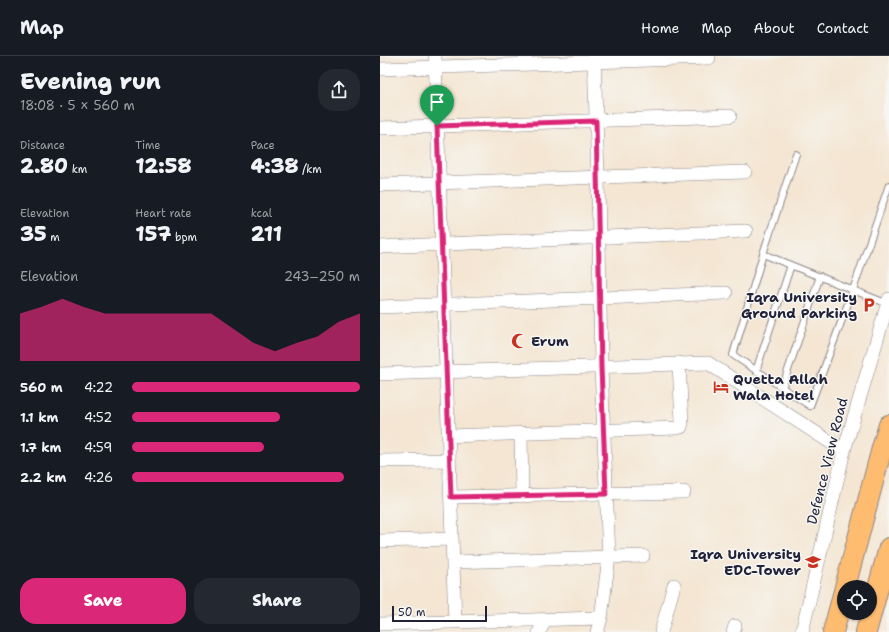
<!DOCTYPE html>
<meta charset="utf-8">
<style>
:root{--surface:#171b24;--page:#242831;--text:#f1f3f6;--muted:#9ea1a6;--line:#363941;--accent:#db2777}
body{margin:0;font-family:"Shantell Sans",sans-serif;background:var(--page);color:var(--text);height:100vh;display:flex;flex-direction:column;font-size:15px;white-space:nowrap}
*{box-sizing:border-box;margin:0}
p{font-size:13px;color:var(--muted)}
.icon{flex:none;width:22px;height:22px;fill:none;stroke:currentColor;stroke-width:2;stroke-linecap:round;stroke-linejoin:round}
.map{position:relative;flex:1;overflow:hidden}
.drawer{display:flex;flex-direction:column;background:var(--surface);width:380px}
.drawer>*{flex:none}
.buttons{position:absolute;left:457px;top:524px;display:grid;gap:8px}
.buttons a{display:grid;place-items:center;width:40px;height:40px;border-radius:50%;background:var(--surface);box-shadow:0 1px 3px #0004;font-size:20px}
.scale{position:absolute;left:12px;bottom:10px;width:95px;box-sizing:border-box;padding-left:4px;border:2px solid #22223b;border-top:0;font-size:11px;line-height:14px;white-space:nowrap;color:#22223b;-webkit-text-stroke:3px #f6f6f2;paint-order:stroke}
.pin{position:absolute;display:grid;place-items:center;width:34px;height:34px;color:#fff;margin:-41px -17px;border-radius:50% 50% 50% 0;rotate:-45deg;box-shadow:0 0 4px #0007}
.pin .icon{rotate:45deg}
.round{display:grid;place-items:center;flex:none;width:42px;height:42px;border-radius:16px;background:var(--page)}
.summary{display:flex;align-items:center;justify-content:space-between;height:68px;padding:0 20px}
h1{font-size:22px;font-weight:800;line-height:30px}
.metrics{display:grid;grid-template-columns:repeat(3,1fr);gap:6px;height:68px;padding:4px 20px}
.metrics div{display:grid;align-content:center}
.metrics b{font-size:20px;font-weight:800}
.metrics small{font-size:11px;font-weight:400}
.metrics p{font-size:11px}
.chart{height:112px;padding:8px 20px}
.chart p{display:flex;justify-content:space-between}
.chart svg{width:100%;height:72px;margin-top:4px;fill:var(--accent);opacity:.7}
.action{display:flex;gap:8px;margin-top:auto;padding:8px 20px}
.action a{flex:1;height:46px;border-radius:16px;background:var(--accent);color:#fff;font-size:16px;font-weight:800;line-height:46px;text-align:center}
.action a+a{background:var(--page);color:var(--text)}
ul{padding:0 20px;list-style:none;font-size:13px}
li{display:grid;grid-template-columns:64px 48px 1fr;align-items:center;height:30px}
li i{height:10px;border-radius:5px;background:var(--accent)}
header{display:flex;align-items:center;gap:24px;box-sizing:border-box;height:56px;padding:0 20px;background:var(--surface);border-bottom:1px solid var(--line)}
header strong{font-size:19px}
nav{display:flex;gap:22px;margin-inline-start:auto;font-size:14px}
main{display:flex;flex:1;min-height:0}
.map>svg:first-child{display:block}
</style>
<header>
<strong>Map</strong>
<nav><a>Home</a><a>Map</a><a>About</a><a>Contact</a></nav>
</header>
<main>
<section class="drawer">
<div class="summary"><div><h1>Evening run</h1><p>18:08 · 5 × 560 m</p></div><a class="round"><svg class="icon" aria-label="share" viewBox="0 0 24 24"><path d="M12 15V3M7 8l5-5 5 5M5 13v7h14v-7"/></svg></a></div>
<div class="metrics">
<div><p>Distance</p><b>2.80<small> km</small></b></div>
<div><p>Time</p><b>12:58</b></div>
<div><p>Pace</p><b>4:38<small> /km</small></b></div>
</div>
<div class="metrics">
<div><p>Elevation</p><b>35<small> m</small></b></div>
<div><p>Heart rate</p><b>157<small> bpm</small></b></div>
<div><p>kcal</p><b>211</b></div>
</div>
<div class="chart"><p><span>Elevation</span>243–250 m</p>
<svg viewBox="0 0 160 44" preserveAspectRatio="none"><path d="M0 44V15L10 11L20 6L30 11L40 15L50 15L60 15L70 15L80 15L90 15L100 24L110 33L120 38L130 33L140 29L150 20L160 15V44z"/></svg>
</div>
<ul>
<li><b>560 m</b>4:22<i style="width:100%"></i></li>
<li><b>1.1 km</b>4:52<i style="width:65%"></i></li>
<li><b>1.7 km</b>4:59<i style="width:58%"></i></li>
<li><b>2.2 km</b>4:26<i style="width:93%"></i></li>
</ul>
<div class="action"><a>Save</a><a>Share</a></div>
</section>
<div class="map">
<svg width="509" height="576" viewBox="0 0 509 576">
<rect width="100%" height="100%" fill="#f6f6f2"/>
<filter id="ink" filterUnits="userSpaceOnUse"><feTurbulence type="fractalNoise" baseFrequency=".025" numOctaves="2"/><feDisplacementMap in="SourceGraphic" scale="8" xChannelSelector="R" yChannelSelector="G"/><feConvolveMatrix kernelMatrix="1 2 1 2 8 2 1 2 1" color-interpolation-filters="sRGB"/></filter>
<filter id="wash" filterUnits="userSpaceOnUse"><feTurbulence type="fractalNoise" baseFrequency=".012" numOctaves="4" result="noise"/><feDisplacementMap in="SourceGraphic" scale="16" xChannelSelector="R" yChannelSelector="G"/><feGaussianBlur stdDeviation="0.9" result="paint"/><feColorMatrix in="noise" values="0 0 0 0 0 0 0 0 0 0 0 0 0 0 0 0 0 1.4 0 .05"/><feComposite in="paint" operator="in"/></filter>
<g filter="url(#wash)">
<rect width="100%" height="100%" fill="#f4e6d3"/>
</g>
<g filter="url(#ink)">
<g fill="none" stroke-linecap="round" stroke-linejoin="round">
<g stroke="#8b8487" stroke-width="8">
<path id="service" d="M 416,98 L 383,198 L 353,299 L 430,350 L 473,234 L 509,129
M 383,198 L 508,248
M 376,315 L 411,209
M 402,332 L 440,220"/>
</g>
<g stroke="#8b8487" stroke-width="14">
<path id="minor" d="M 55,0 L 75,566
M 214,0 L 218,121 L 221,311 L 229,501 L 221,562 L 217,576
M 0,13 L 329,2
M 0,72 L 350,60
M 0,129 L 365,116
M 0,191 L 366,175
M 0,251 L 346,237
M 0,318 L 328,307 L 464,395
M 141,378 L 142,439
M 68,380 L 297,372 L 301,371 L 302,367 L 299,307
M 0,405 L 69,404
M 71,441 L 304,436
M 0,485 L 72,483
M 73,506 L 263,500
M 0,568 L 221,562
M 159,576 L 166,563
M 281,576 L 294,529
M 353,576 L 355,570
M 422,576 L 464,395 L 509,243"/>
</g>
<g stroke="#8b8487" stroke-width="22">
<path id="primary" d="M 465,531 L 502,392 L 509,369
M 453,576 L 464,535
M 486,576 L 509,492"/>
</g>
<use href="#service" stroke="#fff" stroke-width="6"/>
<use href="#minor" stroke="#fff" stroke-width="13"/>
<use href="#primary" stroke="#febc70" stroke-width="20"/>
</g>
</g>
<g fill="none" stroke-linecap="round" stroke-linejoin="round" filter="url(#ink)">
<g stroke="#fff" stroke-width="8">
<path id="route" d="M 216,65 L 221,311 L 226,438 L 71,441 L 57,70 Z"/>
</g>
<use href="#route" stroke="#db2777" stroke-width="5"/>
</g>
<defs>
<g id="parking-bare" transform="scale(1.2)"><path d="M-3.5-5.5H1a3.5 3.5 0 0 1 0 7H-1V5.5H-3.5ZM-1-3.4V-.6H.8a1.4 1.4 0 0 0 0-2.8Z" fill="#c8321e" stroke="#f6f6f2" stroke-width="2.5" paint-order="stroke"/></g>
<g id="mosque-bare" transform="scale(1.2)"><path d="M3.5-4.9A6 6 0 1 0 3.5 4.9A5 5 0 1 1 3.5-4.9Z" fill="#c8321e" stroke="#f6f6f2" stroke-width="2.5" paint-order="stroke"/></g>
<g id="hotel-bare" transform="scale(1.2)"><path d="M-6-4.5h1.5V1H6V5H4.5V3h-9V5H-6ZM-4 0a1.8 1.8 0 1 1 3.6 0ZM.5 0V-2.5h3Q6-2.5 6 0Z" fill="#c8321e" stroke="#f6f6f2" stroke-width="2.5" paint-order="stroke"/></g>
<g id="university-bare" transform="scale(1.2)"><path d="M0-5L7-2L0 1L-7-2ZM-4 1L0 2.5L4 1V4Q0 6-4 4Z" fill="#c8321e" stroke="#f6f6f2" stroke-width="2.5" paint-order="stroke"/></g>
</defs>
<g fill-rule="evenodd">
<use href="#parking-bare" x="489" y="249"/>
<use href="#mosque-bare" x="139" y="285"/>
<use href="#hotel-bare" x="341" y="331"/>
<use href="#university-bare" x="433" y="506"/>
</g>
<g text-anchor="middle" dominant-baseline="central" stroke-width="3" stroke-linejoin="round" paint-order="stroke">
<g font-size="14" font-weight="bold" fill="#22223b" stroke="#f6f6f2" text-anchor="end">
<text x="477" y="241">Iqra University<tspan x="477" dy="16">Ground Parking</tspan></text>
<text x="151" y="285" text-anchor="start">Erum</text>
<text x="353" y="323" text-anchor="start">Quetta Allah<tspan x="353" dy="16">Wala Hotel</tspan></text>
<text x="421" y="498">Iqra University<tspan x="421" dy="16">EDC-Tower</tspan></text>
</g>
<g font-size="14" fill="#22223b" stroke="#f6f6f2">
<text transform="translate(447 405) rotate(-76)">Defence View Road</text>
</g>
</g>
</svg>
<div class="buttons">
<a><svg class="icon" aria-label="locate" viewBox="0 0 24 24"><circle cx="12" cy="12" r="6"/><path d="M12 2v4M12 18v4M2 12h4M18 12h4"/></svg></a>
</div>
<div class="scale">50 m</div>
<div class="pin" style="left:57px;top:70px;background:#1e9e55"><svg class="icon" aria-label="arrive" viewBox="0 0 24 24"><path d="M6 21V4h12l-3 4 3 4H6"/></svg></div>
</div>
</main>
